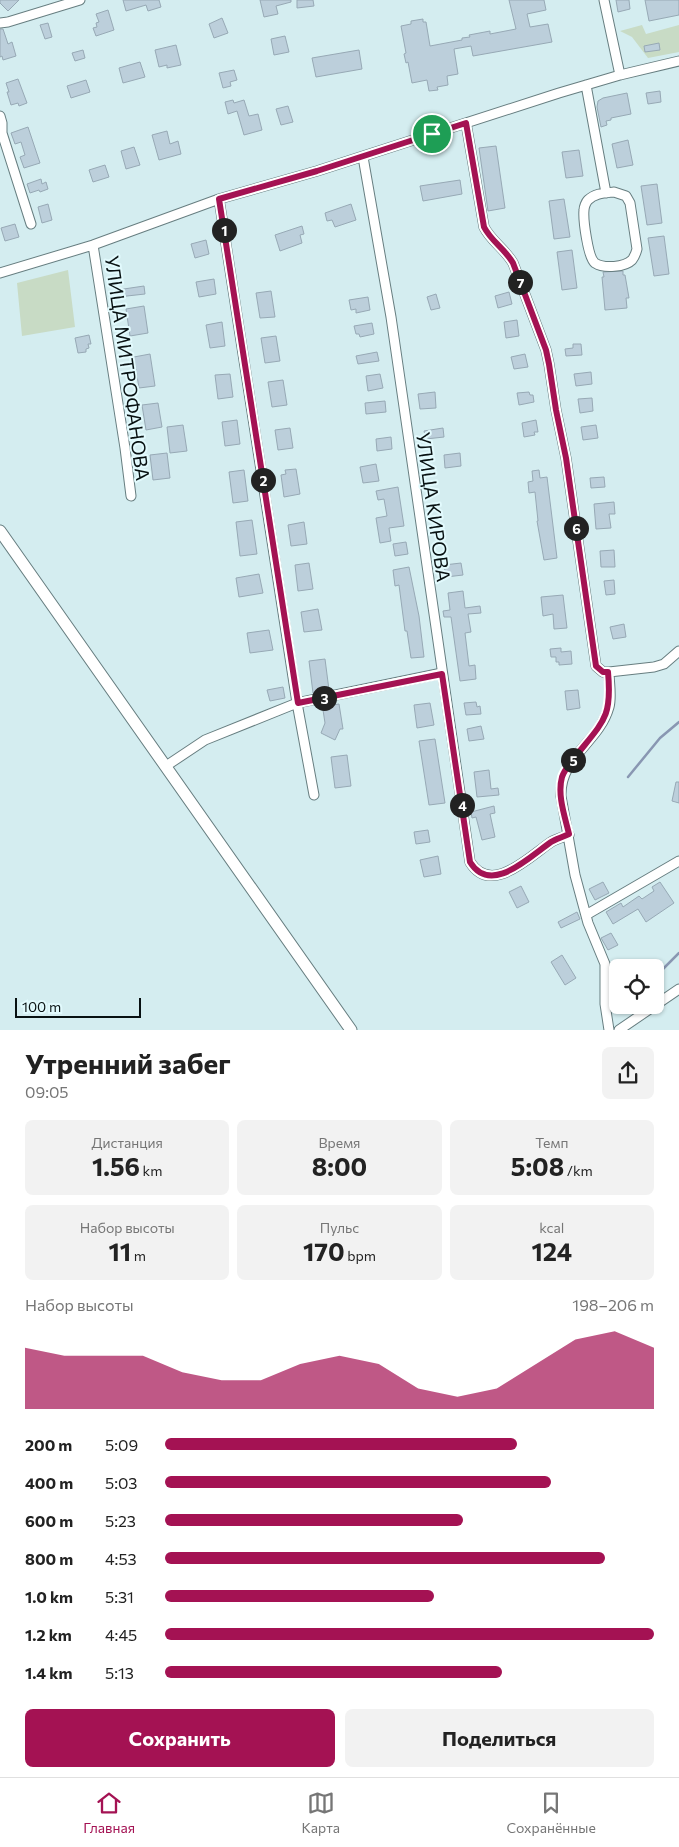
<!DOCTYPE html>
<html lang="ru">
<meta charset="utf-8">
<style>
:root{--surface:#fff;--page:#f2f2f2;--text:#222;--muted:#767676;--line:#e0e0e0;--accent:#a41253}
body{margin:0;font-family:Commissioner,sans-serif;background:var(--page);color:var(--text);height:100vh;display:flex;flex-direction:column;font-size:19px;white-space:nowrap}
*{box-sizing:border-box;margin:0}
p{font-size:16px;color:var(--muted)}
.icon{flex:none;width:28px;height:28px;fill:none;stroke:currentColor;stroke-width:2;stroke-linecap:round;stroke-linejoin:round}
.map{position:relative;height:1030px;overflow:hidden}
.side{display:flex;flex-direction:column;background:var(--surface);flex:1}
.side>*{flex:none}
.controls{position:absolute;left:609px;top:959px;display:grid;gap:10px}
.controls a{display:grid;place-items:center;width:55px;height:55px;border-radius:8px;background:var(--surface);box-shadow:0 1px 4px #0004;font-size:25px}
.scale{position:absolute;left:15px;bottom:12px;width:126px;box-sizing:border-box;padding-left:5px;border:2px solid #081112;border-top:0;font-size:14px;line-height:18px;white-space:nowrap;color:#081112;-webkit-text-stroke:4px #e2fafd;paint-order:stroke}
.pin{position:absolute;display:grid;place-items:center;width:42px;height:42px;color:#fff;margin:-21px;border:2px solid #fff;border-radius:50%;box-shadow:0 1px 5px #0007}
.km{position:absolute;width:25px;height:25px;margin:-12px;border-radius:50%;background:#222;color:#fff;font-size:14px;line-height:25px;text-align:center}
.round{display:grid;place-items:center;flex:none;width:52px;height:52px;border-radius:8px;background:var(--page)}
.overview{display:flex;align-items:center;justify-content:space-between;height:85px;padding:0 25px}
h1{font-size:28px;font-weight:700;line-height:38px}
.metrics{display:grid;grid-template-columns:repeat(3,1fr);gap:8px;height:85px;padding:5px 25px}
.metrics div{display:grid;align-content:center;border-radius:8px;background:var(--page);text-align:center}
.metrics b{font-size:25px;font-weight:700}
.metrics small{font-size:14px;font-weight:400}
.metrics p{font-size:14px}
.chart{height:140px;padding:10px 25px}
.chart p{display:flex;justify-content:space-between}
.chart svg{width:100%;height:90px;margin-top:5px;fill:var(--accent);opacity:.7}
.primary-button{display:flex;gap:10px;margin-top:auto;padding:10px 25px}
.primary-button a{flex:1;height:58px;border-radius:8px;background:var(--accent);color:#fff;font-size:20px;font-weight:700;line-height:58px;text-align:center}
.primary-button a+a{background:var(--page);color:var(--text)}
ul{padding:0 25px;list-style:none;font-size:16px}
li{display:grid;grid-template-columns:80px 60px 1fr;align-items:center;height:38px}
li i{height:12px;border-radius:6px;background:var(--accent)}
.menu{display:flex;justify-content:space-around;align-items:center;height:70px;border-top:1px solid var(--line);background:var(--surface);font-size:14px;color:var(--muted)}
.menu a{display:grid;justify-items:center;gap:2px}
.menu .current{color:var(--accent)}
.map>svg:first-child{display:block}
</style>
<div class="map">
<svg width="679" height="1030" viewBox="0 0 679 1030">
<rect width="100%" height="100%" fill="#d4edf0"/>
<path fill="#c8dbc5" d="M 642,25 L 646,34 L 679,25 L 679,52 L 648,58 L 632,37 L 620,31 Z
M 68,270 L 75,327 L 22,336 L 17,283 Z"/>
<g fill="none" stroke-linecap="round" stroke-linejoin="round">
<path stroke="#8997b2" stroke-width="2.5" d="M 628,777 L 660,738 L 679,722
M 655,977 L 679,953"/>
</g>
<path fill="#bccfdb" stroke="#97a9b5" d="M 0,0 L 19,0 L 8,11 L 0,3 Z
M 123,0 L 159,0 L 161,7 L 148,11 L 146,5 L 126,11 Z
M 260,0 L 291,0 L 291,2 L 276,6 L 278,14 L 264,17 Z
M 297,0 L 313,0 L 314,6 L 297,8 Z
M 509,0 L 544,0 L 546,10 L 527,14 L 530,27 L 548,24 L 552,42 L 473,56 L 471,46 L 454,49 L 458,74 L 447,76 L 448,85 L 437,87 L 438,90 L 429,91 L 427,80 L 412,83 L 408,62 L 406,63 L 404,54 L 406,53 L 401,26 L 411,24 L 411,21 L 423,19 L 423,22 L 426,22 L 430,46 L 462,40 L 462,38 L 470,37 L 469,35 L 490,31 L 490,34 L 516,29 Z
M 616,0 L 629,0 L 630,9 L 618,12 Z
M 645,0 L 679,0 L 679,15 L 649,21 Z
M 108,10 L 114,30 L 96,36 L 93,28 L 97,27 L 96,23 L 99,22 L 96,14 Z
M 222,18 L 228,33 L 214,38 L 209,24 Z
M 48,23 L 52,37 L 45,39 L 40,25 Z
M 0,29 L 3,29 L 8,44 L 12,42 L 16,56 L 3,60 L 2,56 L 0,57 Z
M 285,36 L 289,52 L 274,55 L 271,39 Z
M 659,43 L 660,50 L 645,52 L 644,46 Z
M 176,45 L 181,65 L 167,68 L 167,65 L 159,67 L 155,50 Z
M 83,50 L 85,58 L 75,61 L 72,53 Z
M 359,50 L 362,69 L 316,77 L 312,58 Z
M 140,62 L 145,77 L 123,83 L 119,68 Z
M 234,70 L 237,80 L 230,82 L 231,86 L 223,88 L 219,73 Z
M 18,79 L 27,103 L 19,106 L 18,103 L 11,105 L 7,92 L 9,92 L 6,83 Z
M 86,80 L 90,92 L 71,98 L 67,86 Z
M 660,91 L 661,102 L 648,104 L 646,93 Z
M 627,93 L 631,114 L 611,118 L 611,120 L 606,121 L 607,125 L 601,127 L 597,107 L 598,101 L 603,98 Z
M 233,100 L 234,103 L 244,100 L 249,116 L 258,114 L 262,130 L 244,135 L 237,111 L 228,114 L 225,102 Z
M 288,106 L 293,122 L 281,125 L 276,109 Z
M 28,127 L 40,163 L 24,168 L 20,157 L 25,155 L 21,142 L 15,144 L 11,133 Z
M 167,131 L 170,144 L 178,141 L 181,154 L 159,160 L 152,135 Z
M 628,140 L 633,165 L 617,168 L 612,144 Z
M 496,146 L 505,208 L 488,211 L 479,148 Z
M 134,147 L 140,165 L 126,169 L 121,151 Z
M 579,150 L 583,176 L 566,178 L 562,152 Z
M 105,165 L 109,177 L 93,182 L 89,170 Z
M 41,179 L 42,184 L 46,182 L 48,189 L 40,192 L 39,190 L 30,193 L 27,184 Z
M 460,180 L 462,194 L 423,201 L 420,186 Z
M 657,184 L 662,223 L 647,225 L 641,186 Z
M 564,199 L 570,237 L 554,239 L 549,201 Z
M 48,204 L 52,220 L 42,223 L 38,207 Z
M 351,204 L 356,220 L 335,227 L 332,220 L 327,221 L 325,213 Z
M 15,224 L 19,237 L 5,241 L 1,228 Z
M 302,226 L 304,234 L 300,235 L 302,243 L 280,251 L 275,235 Z
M 664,236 L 669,274 L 654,276 L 648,238 Z
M 206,240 L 209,254 L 195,258 L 191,244 Z
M 572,250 L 577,288 L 562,290 L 557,252 Z
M 623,271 L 623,275 L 625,275 L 629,298 L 626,298 L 627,308 L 605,310 L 602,277 L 604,277 L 603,272 Z
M 214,279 L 216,294 L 199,297 L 196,282 Z
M 144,286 L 145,294 L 118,297 L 117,290 Z
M 271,291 L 275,317 L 260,318 L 256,293 Z
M 509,292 L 512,304 L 498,308 L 495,296 Z
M 436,294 L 440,308 L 431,310 L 427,297 Z
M 368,297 L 370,310 L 356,313 L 356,309 L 351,310 L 349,300 Z
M 144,306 L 148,333 L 130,336 L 126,309 Z
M 517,320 L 519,336 L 506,338 L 504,322 Z
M 222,322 L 225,346 L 210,348 L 206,325 Z
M 372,323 L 374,334 L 360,337 L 359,334 L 356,334 L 354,326 Z
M 89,335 L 91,344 L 88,344 L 89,348 L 86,349 L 86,352 L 78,353 L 75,338 Z
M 276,336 L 280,361 L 265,363 L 261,338 Z
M 573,344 L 581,344 L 582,355 L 566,356 L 565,349 L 573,348 Z
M 377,352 L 379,361 L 358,364 L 356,356 Z
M 150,354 L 155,386 L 139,388 L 134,357 Z
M 525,354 L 528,367 L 514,369 L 511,357 Z
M 591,372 L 592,384 L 576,386 L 574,374 Z
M 230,374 L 233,397 L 218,399 L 215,375 Z
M 380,374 L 383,388 L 368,391 L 366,376 Z
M 283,380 L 287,405 L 272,407 L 268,382 Z
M 435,392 L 436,408 L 420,409 L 418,394 Z
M 529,392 L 530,395 L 533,395 L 534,402 L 519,405 L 517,393 Z
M 592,398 L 593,411 L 580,413 L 578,399 Z
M 385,401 L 386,412 L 366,414 L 365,403 Z
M 158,403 L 162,427 L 146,430 L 142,405 Z
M 237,420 L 240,444 L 225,446 L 222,422 Z
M 536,420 L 538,432 L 534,432 L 535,435 L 524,437 L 522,423 Z
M 183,425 L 187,451 L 170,453 L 167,427 Z
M 596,425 L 598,438 L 583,440 L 581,427 Z
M 290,428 L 293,448 L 278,450 L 275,430 Z
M 443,428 L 444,437 L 426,439 L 424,431 Z
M 391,437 L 392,449 L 377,451 L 376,439 Z
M 167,453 L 170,478 L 153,480 L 150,455 Z
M 460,453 L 461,466 L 445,468 L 444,455 Z
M 376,464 L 379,481 L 363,483 L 360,467 Z
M 296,469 L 300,494 L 284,497 L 281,475 L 286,474 L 285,470 Z
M 244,470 L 248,501 L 233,503 L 229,472 Z
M 539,470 L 540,478 L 547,477 L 557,558 L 544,560 L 537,521 L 538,521 L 535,492 L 529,493 L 528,482 L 533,481 L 532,471 Z
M 604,477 L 605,487 L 591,488 L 590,478 Z
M 398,487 L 404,526 L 389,528 L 391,541 L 380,543 L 376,518 L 387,516 L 384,499 L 378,500 L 376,491 Z
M 614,502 L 615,514 L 609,514 L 611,528 L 596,529 L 594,504 Z
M 252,520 L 257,554 L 240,556 L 236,522 Z
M 304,522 L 307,544 L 291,546 L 288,525 Z
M 406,542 L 408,554 L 395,556 L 393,544 Z
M 614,550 L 615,567 L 601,567 L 600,551 Z
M 309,563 L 313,589 L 298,591 L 295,565 Z
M 461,563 L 463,575 L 446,577 L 444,565 Z
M 409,567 L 419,616 L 424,657 L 411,658 L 407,631 L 405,631 L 399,585 L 395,586 L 393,570 Z
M 259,574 L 263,593 L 239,597 L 236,578 Z
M 614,580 L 615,594 L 606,595 L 604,581 Z
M 463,591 L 465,608 L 480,606 L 481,613 L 468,614 L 471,632 L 465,633 L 469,666 L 475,665 L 476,679 L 460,681 L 451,617 L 444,617 L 443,611 L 450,610 L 448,593 Z
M 563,595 L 567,628 L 554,629 L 553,614 L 543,616 L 541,597 Z
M 318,609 L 322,630 L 304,632 L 301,612 Z
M 624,624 L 626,637 L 613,639 L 610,627 Z
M 269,630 L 273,650 L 250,653 L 247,633 Z
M 561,648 L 561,652 L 571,651 L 572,664 L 559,665 L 559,662 L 556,662 L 556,657 L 551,657 L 550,649 Z
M 325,659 L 329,690 L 313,693 L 309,661 Z
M 283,687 L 285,698 L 270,701 L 267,690 Z
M 578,690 L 580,708 L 567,710 L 565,691 Z
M 476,702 L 477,707 L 480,706 L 481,714 L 466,715 L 464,703 Z
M 430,703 L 434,725 L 417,728 L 414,705 Z
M 339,704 L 343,729 L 340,729 L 335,740 L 321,733 L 325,723 L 323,710 L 327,710 L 326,706 Z
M 481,726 L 484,739 L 469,741 L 467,729 Z
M 435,739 L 445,803 L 429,805 L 419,741 Z
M 347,755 L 351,786 L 335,788 L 331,757 Z
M 489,770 L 491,789 L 498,788 L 499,795 L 477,797 L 474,772 Z
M 676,782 L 679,782 L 679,803 L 672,801 Z
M 494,806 L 495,813 L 490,814 L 495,837 L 482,840 L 476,817 L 472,818 L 471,812 Z
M 428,830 L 430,842 L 416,844 L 414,832 Z
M 438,856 L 441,874 L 424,877 L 420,860 Z
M 603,882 L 609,893 L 595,900 L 589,889 Z
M 660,882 L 674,903 L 646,922 L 638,909 L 613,924 L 606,912 L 621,903 L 623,907 L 639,896 L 642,899 L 654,891 L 652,887 Z
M 521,886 L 529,902 L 517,908 L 509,892 Z
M 577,912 L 580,919 L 561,928 L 558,922 Z
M 611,933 L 618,945 L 608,950 L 601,938 Z
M 562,955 L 576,978 L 565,985 L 551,962 Z"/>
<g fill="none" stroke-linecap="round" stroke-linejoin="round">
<g stroke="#677e80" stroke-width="11">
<path id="minor" d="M 604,0 L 620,75
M 0,23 L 8,22 L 80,0
M 586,85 L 606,193
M 0,116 L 2,123 L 2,133 L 31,224
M 466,123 L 484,227 C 491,241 505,249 513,263 L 546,350 L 549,364 L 556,410 L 566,458 L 596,666 L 603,672 L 609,672 L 654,667 L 664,664 L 679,651
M 363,157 L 391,317 L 470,862 C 491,896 529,857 551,842 C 556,839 563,837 569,835
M 614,192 L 626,196 L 630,203 L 637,249 C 636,253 635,256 632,260 C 625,267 604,269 595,263 C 588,258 583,220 584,210 C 584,207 586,202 588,200 C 595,193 605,193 614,192 Z
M 219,199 L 297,703 L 314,795
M 93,245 L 125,448 L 131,496
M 0,273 L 93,245 L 219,199 L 317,171 L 559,93 L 620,75 L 679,61
M 609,672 C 609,683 612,696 609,707 C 599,743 560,756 561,796 L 575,875 L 588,923 L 605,964 L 605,1004 L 609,1030
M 166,766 L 205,740 L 297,703 L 442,673
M 586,915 L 679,861
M 619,1030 L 679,989"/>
</g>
<g stroke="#677e80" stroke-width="13">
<path id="secondary" d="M 0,531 L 351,1030"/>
</g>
<use href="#minor" stroke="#fff" stroke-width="9"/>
<use href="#secondary" stroke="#fff" stroke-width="11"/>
</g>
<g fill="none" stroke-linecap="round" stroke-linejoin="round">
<g stroke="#fff" stroke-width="10">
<path id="route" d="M 466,123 L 484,227 C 491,241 505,249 513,263 L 546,350 L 549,364 L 556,410 L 566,458 L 596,666 L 603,672 L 608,672 C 612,715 605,720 579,752 C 573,760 565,768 562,777 C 557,795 565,817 569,834 C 563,837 556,839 551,842 C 529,857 491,896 470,862 L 442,674 L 298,703 L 219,199 L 317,171 Z"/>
</g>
<use href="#route" stroke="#a41253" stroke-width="6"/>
</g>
<g text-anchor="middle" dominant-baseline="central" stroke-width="4" stroke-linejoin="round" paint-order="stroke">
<g font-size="19" fill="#081112" stroke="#e2fafd">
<text transform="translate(128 368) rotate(82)">УЛИЦА МИТРОФАНОВА</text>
<text transform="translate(434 507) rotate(82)">УЛИЦА КИРОВА</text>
</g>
</g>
</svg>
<div class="controls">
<a><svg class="icon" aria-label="locate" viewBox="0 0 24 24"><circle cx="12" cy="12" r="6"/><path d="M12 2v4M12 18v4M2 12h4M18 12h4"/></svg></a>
</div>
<div class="scale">100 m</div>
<div class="pin" style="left:432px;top:134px;background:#1e9e55"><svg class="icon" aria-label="arrive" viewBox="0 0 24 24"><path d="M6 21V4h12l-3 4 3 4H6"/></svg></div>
<b class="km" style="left:224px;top:230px">1</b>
<b class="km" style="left:263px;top:480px">2</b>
<b class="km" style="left:324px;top:698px">3</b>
<b class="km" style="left:462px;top:805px">4</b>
<b class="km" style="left:573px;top:760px">5</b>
<b class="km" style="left:576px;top:528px">6</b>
<b class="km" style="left:520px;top:282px">7</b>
</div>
<section class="side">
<div class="overview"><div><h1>Утренний забег</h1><p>09:05</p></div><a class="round"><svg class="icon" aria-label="share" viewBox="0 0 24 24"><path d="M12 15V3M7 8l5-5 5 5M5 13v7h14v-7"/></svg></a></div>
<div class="metrics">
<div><p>Дистанция</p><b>1.56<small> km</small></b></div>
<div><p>Время</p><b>8:00</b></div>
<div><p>Темп</p><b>5:08<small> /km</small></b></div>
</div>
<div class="metrics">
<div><p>Набор высоты</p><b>11<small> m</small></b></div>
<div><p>Пульс</p><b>170<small> bpm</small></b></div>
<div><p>kcal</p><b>124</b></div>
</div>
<div class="chart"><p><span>Набор высоты</span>198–206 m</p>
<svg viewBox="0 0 160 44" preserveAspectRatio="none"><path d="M0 44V14L10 18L20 18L30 18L40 26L50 30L60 30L70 22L80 18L90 22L100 34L110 38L120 34L130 22L140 10L150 6L160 14V44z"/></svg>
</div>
<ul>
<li><b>200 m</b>5:09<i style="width:72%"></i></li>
<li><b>400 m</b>5:03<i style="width:79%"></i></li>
<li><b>600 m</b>5:23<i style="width:61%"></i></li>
<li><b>800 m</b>4:53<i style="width:90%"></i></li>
<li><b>1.0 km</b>5:31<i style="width:55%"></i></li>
<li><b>1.2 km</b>4:45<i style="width:100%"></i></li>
<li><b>1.4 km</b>5:13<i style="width:69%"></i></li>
</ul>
<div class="primary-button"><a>Сохранить</a><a>Поделиться</a></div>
</section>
<nav class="menu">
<a class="current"><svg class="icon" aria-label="home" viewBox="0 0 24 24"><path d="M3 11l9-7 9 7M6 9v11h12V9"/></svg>Главная</a>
<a><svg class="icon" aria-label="map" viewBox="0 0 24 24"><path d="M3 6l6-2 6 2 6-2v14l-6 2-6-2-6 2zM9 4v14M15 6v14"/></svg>Карта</a>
<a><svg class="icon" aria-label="saved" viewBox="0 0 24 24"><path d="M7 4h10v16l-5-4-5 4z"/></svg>Сохранённые</a>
</nav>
